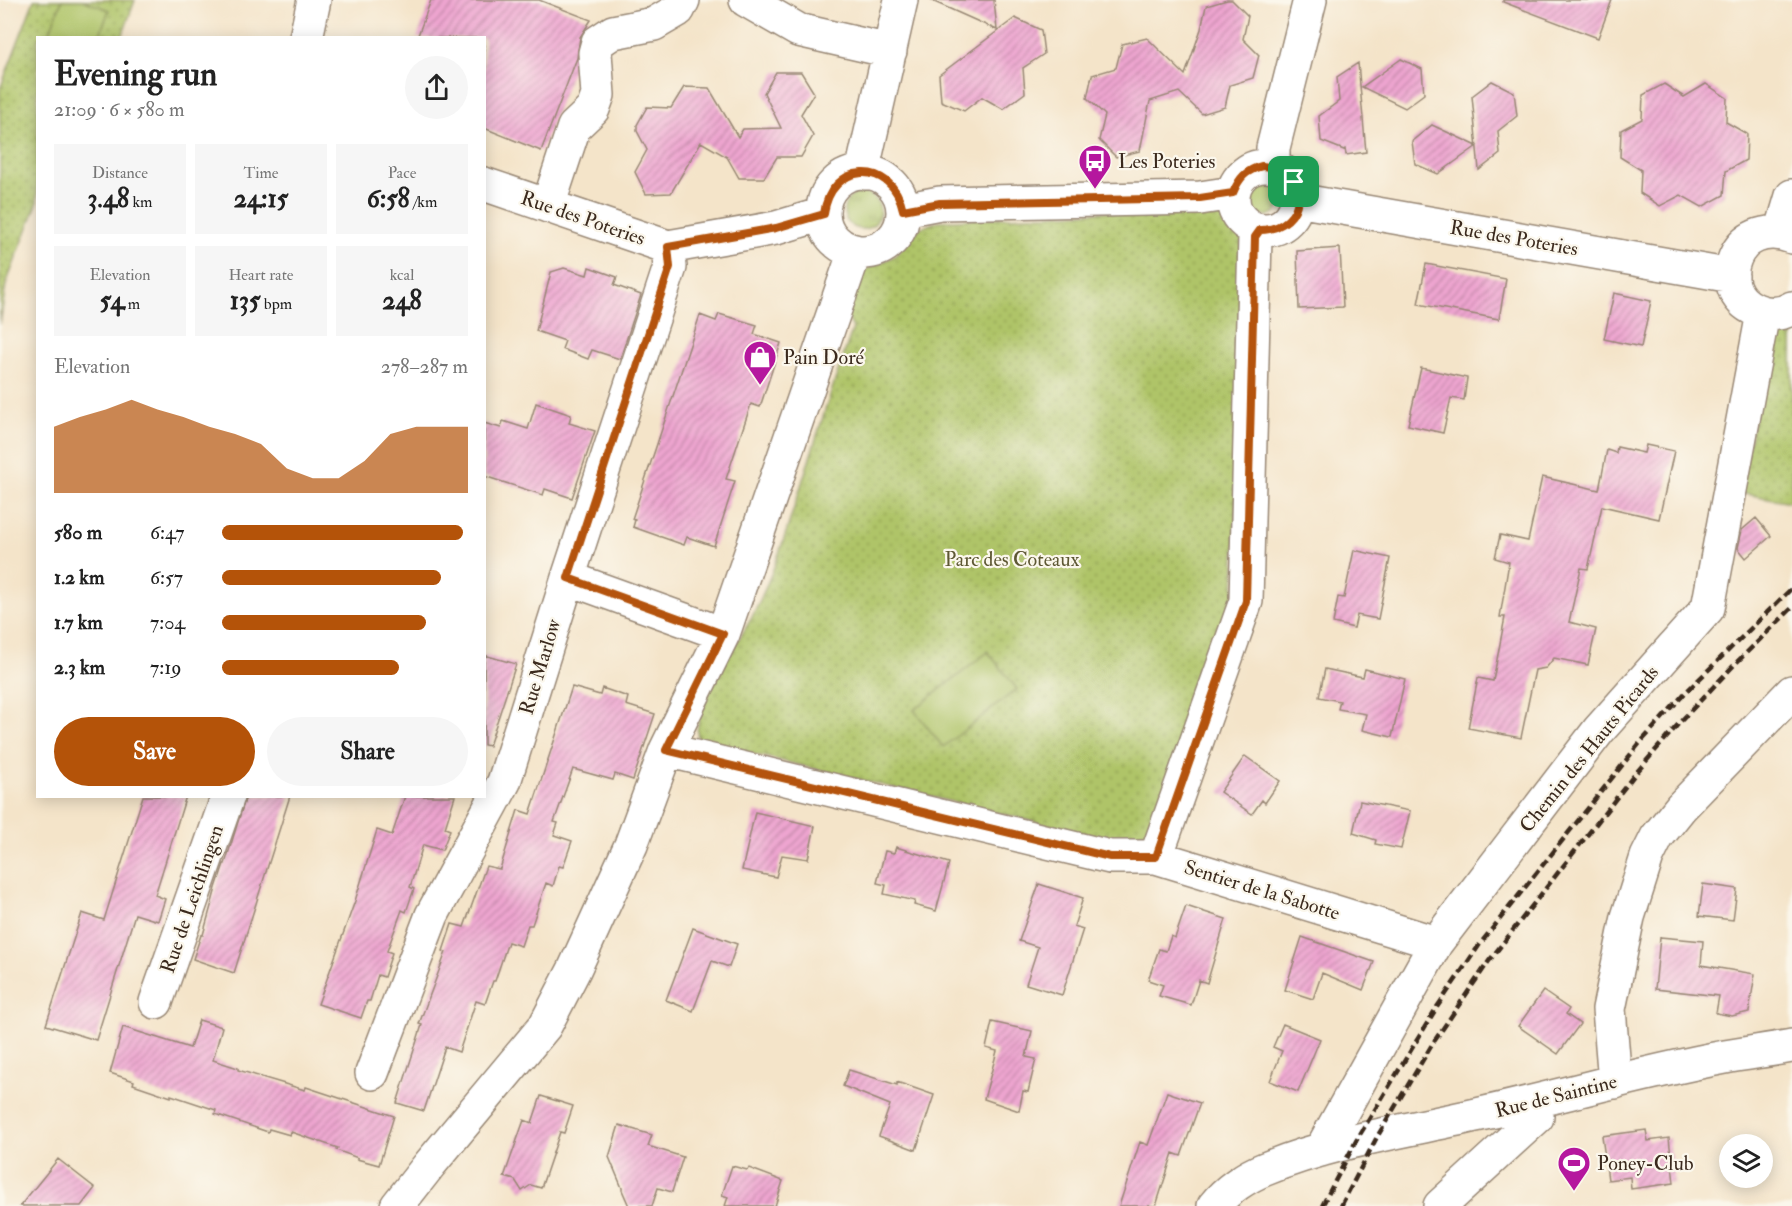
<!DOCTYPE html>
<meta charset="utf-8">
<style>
:root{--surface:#fff;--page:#f6f6f6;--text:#222;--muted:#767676;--accent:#b45309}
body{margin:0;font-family:"IM FELL Double Pica",serif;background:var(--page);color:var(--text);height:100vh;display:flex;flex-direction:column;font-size:22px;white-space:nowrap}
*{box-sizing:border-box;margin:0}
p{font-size:20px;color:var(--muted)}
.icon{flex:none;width:33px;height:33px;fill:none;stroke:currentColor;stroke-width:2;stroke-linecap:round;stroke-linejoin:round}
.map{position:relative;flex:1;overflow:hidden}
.panel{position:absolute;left:36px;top:36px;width:450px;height:762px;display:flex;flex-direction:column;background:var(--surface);border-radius:0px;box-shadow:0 3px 15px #0003}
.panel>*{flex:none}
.tools{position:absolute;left:1719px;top:1134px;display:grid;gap:12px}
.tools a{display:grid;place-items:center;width:54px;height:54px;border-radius:50%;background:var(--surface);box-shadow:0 3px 15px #0003;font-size:30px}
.pin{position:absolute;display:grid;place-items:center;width:51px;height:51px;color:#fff;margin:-26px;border-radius:12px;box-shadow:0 3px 9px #0006}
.round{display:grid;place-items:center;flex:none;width:63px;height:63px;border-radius:32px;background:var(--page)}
.overview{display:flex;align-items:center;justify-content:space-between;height:102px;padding:0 18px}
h1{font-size:33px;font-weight:700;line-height:45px}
.metrics{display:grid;grid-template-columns:repeat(3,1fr);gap:9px;height:102px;padding:6px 18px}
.metrics div{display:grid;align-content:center;border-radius:0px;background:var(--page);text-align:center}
.metrics b{font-size:26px;font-weight:700}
.metrics small{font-size:16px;font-weight:400}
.metrics p{font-size:16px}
.chart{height:168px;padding:12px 18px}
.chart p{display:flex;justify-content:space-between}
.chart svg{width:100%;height:108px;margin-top:6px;fill:var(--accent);opacity:.7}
.button{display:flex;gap:12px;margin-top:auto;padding:12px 18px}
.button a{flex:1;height:69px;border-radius:36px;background:var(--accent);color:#fff;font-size:24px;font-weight:700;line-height:69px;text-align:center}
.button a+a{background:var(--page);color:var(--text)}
ul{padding:0 18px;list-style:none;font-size:20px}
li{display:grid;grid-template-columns:96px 72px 1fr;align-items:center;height:45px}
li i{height:15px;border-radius:8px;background:var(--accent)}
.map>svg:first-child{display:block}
</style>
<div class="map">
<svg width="1792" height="1206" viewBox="0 0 1792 1206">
<defs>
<pattern id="grass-tufts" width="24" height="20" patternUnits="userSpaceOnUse" patternTransform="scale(1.5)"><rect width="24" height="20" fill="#afc468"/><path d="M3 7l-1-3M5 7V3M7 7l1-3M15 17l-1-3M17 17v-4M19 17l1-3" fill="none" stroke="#909f55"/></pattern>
<pattern id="park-dots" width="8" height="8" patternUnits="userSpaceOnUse" patternTransform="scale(1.5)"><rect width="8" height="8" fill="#afc468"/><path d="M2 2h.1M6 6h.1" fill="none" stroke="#909f55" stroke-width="1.8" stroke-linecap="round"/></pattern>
<pattern id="building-hatch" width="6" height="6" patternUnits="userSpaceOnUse" patternTransform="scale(1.5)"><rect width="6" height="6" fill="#eea5d0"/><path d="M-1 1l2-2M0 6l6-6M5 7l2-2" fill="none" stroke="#c287a8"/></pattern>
</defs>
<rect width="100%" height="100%" fill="#fbf7ec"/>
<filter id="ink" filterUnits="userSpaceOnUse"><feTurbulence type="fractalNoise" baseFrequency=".0167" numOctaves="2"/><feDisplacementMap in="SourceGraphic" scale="12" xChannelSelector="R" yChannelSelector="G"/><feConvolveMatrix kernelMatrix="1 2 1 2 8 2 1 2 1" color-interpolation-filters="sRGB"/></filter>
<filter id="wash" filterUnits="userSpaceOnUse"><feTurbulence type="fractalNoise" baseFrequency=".008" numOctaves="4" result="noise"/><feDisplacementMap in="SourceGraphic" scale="24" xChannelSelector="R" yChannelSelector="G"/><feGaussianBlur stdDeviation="1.35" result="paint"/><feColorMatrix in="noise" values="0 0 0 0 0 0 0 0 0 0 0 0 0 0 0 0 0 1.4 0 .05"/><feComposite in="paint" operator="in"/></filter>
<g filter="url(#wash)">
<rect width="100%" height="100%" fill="#f4e4c9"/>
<path fill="url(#grass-tufts)" stroke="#757743" stroke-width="1.5" d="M1245 197a19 19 0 1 1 38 0a19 19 0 1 1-38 0Z
M844 211a18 18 0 1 1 36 0a18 18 0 1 1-36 0Z"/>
<path fill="url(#park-dots)" stroke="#757743" stroke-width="1.5" d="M 34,0 L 135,0 L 122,37 L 38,38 L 37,204 L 6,284 L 0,325 L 0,89 Z
M 1222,205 C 1225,219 1231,228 1242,237 L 1234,601 L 1153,832 L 1119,842 L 699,741 C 687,717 739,641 752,617 C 773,576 786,533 800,489 C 817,435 834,381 853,328 L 846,314 L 865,270 L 895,256 L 920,228 L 939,221 Z
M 1792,313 L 1792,497 L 1791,502 L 1739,493 L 1774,323 Z"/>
<path fill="#afc468" stroke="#757743" stroke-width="1.5" d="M 62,0 L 82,0 L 109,10 L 99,37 L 48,37 Z
M 988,652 L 1017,689 L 943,747 L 914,710 Z"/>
<g id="blocks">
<path fill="url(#building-hatch)" d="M 431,0 L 539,0 L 591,20 L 580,37 L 577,58 L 541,151 L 484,128 L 484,38 L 417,38 Z
M 930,0 L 994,0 L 997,30 Z
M 1227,0 L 1232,0 L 1248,16 L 1243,39 L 1259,55 L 1253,78 L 1230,85 L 1225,107 L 1202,114 L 1179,92 L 1150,101 L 1140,151 L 1116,157 L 1099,140 L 1105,115 L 1087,98 L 1092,75 L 1116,68 L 1122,44 L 1147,38 L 1185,75 L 1201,29 L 1206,6 Z
M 1503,0 L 1612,0 L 1598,38 L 1503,2 Z
M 1015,18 L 1041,30 L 1044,54 L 1023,68 L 1025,93 L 1003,109 L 982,97 L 964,111 L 941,101 L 939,75 Z
M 1401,59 L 1422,69 L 1424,94 L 1405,108 L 1362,87 Z
M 1358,63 L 1366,152 L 1346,155 L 1345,149 L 1344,150 L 1321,141 L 1319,116 L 1339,101 L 1337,77 Z
M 776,72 L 801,72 L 814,93 L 801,114 L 813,136 L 801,157 L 777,157 L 764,178 L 739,178 L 727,157 L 701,142 L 671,193 L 646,194 L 635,172 L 647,150 L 637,131 L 637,125 L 647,107 L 671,108 L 684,87 L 709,88 L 738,137 L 743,129 L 781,128 L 764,93 Z
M 1492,81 L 1514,92 L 1517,116 L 1498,131 L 1500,154 L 1479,170 L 1472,96 Z
M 1664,84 L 1684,97 L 1706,84 L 1727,98 L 1726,122 L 1747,134 L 1746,160 L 1726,171 L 1724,195 L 1702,207 L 1681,195 L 1660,206 L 1640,193 L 1641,170 L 1620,157 L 1621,130 L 1642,119 L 1643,95 Z
M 1432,125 L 1477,146 L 1438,174 L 1415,164 L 1412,141 Z
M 1340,248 L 1343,307 L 1299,309 L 1297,251 Z
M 1426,264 L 1506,279 L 1499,319 L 1418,304 Z
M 589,267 L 617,277 L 614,285 L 641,295 L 620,359 L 592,350 L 588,359 L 562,349 L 565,341 L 536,331 L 551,272 L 564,268 L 587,275 Z
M 1614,293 L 1651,301 L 1641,347 L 1604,339 Z
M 719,314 L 757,325 L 754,334 L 781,343 L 760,407 L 751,404 L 726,479 L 735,481 L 714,546 L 687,537 L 684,545 L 633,527 L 635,520 L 632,519 L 700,315 L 716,321 Z
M 1421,368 L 1467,378 L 1464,400 L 1451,398 L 1443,433 L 1408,425 Z
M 536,403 L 571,415 L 569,423 L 595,431 L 572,498 L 545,489 L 543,495 L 484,476 L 484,423 L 501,428 L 503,421 L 528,429 Z
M 1646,445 L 1674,451 L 1659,519 L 1602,506 L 1588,569 L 1581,568 L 1569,622 L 1596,629 L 1588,665 L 1554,658 L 1546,668 L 1535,670 L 1521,738 L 1468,728 L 1478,678 L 1493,681 L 1505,617 L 1500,617 L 1509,562 L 1495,558 L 1500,535 L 1528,541 L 1542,477 L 1599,490 L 1607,450 L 1616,453 L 1617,447 L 1644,453 Z
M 1756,518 L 1771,536 L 1746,558 L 1738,548 L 1742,530 Z
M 1354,550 L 1390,558 L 1378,619 L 1357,615 L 1354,628 L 1333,623 L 1338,597 L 1344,598 Z
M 484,655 L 516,664 L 489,746 L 484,745 Z
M 1325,669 L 1363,677 L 1365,669 L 1405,679 L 1392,737 L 1362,730 L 1366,714 L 1338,709 L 1340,701 L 1319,697 Z
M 572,687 L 600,695 L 602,688 L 628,697 L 626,705 L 655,714 L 633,780 L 615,774 L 613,780 L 573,769 L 554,822 L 558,823 L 554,835 L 572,841 L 563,867 L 559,866 L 553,886 L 546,883 L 532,925 L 528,925 L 521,946 L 508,942 L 495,981 L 493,981 L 485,1004 L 476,1001 L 459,1052 L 445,1047 L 424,1111 L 397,1103 L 422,1025 L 419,1024 L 446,952 L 443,951 L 452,924 L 464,927 L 486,866 L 500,869 L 518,810 L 530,814 Z
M 1245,756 L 1280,781 L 1265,803 L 1262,800 L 1252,814 L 1220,792 Z
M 143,796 L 186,796 L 155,895 L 165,899 L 158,921 L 135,914 L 96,1040 L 46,1025 L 82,913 L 104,920 Z
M 246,796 L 290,796 L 234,973 L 193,959 L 201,935 L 203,935 L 216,888 L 224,864 L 225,864 Z
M 405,796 L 455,796 L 445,828 L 450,830 L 442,850 L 423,845 L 410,887 L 414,889 L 406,912 L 402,910 L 387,951 L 392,953 L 384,977 L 378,975 L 370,1001 L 367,1001 L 361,1018 L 318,1004 L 355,901 L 377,830 L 392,835 Z
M 1360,801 L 1410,811 L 1401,849 L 1375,844 L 1376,840 L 1353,833 Z
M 755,812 L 815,826 L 808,859 L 782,855 L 776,877 L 742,870 Z
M 896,847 L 949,863 L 936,911 L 914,905 L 915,901 L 884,894 L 886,885 L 877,883 L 885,851 L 894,853 Z
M 1039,884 L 1083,898 L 1074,926 L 1083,929 L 1062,995 L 1026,984 L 1038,947 L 1019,941 Z
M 1703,884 L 1737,889 L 1733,920 L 1699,916 Z
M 1186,906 L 1226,919 L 1207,983 L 1199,980 L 1191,1005 L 1159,996 L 1163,985 L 1148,980 L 1159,949 L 1166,951 L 1171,936 L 1175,938 Z
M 693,928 L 737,944 L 729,967 L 712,961 L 693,1011 L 666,1000 Z
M 1302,937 L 1374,962 L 1363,990 L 1322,973 L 1313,999 L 1285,990 Z
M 1660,937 L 1703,941 L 1701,965 L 1755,974 L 1749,1012 L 1732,1016 L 1716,1013 L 1719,996 L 1655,989 Z
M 1543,991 L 1569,1009 L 1566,1014 L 1580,1024 L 1558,1054 L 1518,1026 Z
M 199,1020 L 222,1027 L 213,1060 L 238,1068 L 238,1070 L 305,1090 L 306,1087 L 394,1116 L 379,1165 L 357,1159 L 358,1158 L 336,1150 L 338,1148 L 291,1132 L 290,1135 L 269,1129 L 268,1132 L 215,1114 L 216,1110 L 171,1095 L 171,1097 L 133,1084 L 134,1081 L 110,1073 L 123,1027 L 190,1048 Z
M 992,1022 L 1032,1031 L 1026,1057 L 1036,1059 L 1028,1092 L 1023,1091 L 1019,1111 L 984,1099 L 997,1051 L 986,1048 Z
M 1283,1024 L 1320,1039 L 1298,1092 L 1270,1081 L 1282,1051 L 1273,1047 Z
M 849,1070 L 897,1085 L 897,1082 L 934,1095 L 916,1150 L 879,1136 L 890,1105 L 843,1086 Z
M 1167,1092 L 1200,1103 L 1181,1156 L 1173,1153 L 1156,1206 L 1119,1206 L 1140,1142 L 1148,1145 Z
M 541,1096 L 573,1106 L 564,1133 L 560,1132 L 541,1188 L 531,1185 L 522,1191 L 515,1180 L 504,1177 L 524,1120 L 532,1123 Z
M 619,1125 L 652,1135 L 648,1146 L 683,1157 L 672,1192 L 658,1188 L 652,1206 L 629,1206 L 622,1190 L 622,1188 L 609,1157 Z
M 1646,1130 L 1648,1141 L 1669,1138 L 1674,1183 L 1631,1189 L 1630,1177 L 1608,1180 L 1602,1136 Z
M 58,1159 L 95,1188 L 81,1206 L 20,1206 Z
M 732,1166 L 747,1170 L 749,1168 L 783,1181 L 775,1206 L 725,1206 L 728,1197 L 722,1195 Z"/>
</g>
</g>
<g filter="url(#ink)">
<use href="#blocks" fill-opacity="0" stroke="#988774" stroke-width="1.5"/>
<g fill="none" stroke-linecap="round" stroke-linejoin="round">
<g stroke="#988774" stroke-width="36">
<path id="minor" d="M 746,0 L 798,30 L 890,51
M 306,38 L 314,0
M1233 198a32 32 0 1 1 64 0a32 32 0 1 1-64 0Z
M 1273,167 L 1273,148 L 1310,0
M823 212a40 40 0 1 1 80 0a40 40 0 1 1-80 0Z
M 866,173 L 865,159 L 901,0
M 484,184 L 668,247 L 776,228 L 823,214
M 1297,200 L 1732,276
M 548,206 L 574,127 L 593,109 L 598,95 L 595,53 L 598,42 L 613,32 L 654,24 L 678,10 L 683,0
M 903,210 L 940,203 L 1200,198 L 1233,193
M 1781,233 L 1792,196
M 1792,237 C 1735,215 1709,290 1756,310 C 1768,315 1781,315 1792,308
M 568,578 L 723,634
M 666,750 L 1110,857 L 1156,857 L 1436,943
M 1156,857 L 1246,601 L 1255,237 L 1260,230
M 156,1002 L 228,796
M 372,1073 L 432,915 L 504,782 L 568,578 L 670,267 L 668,247
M 1615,1082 L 1609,1009 L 1628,917 L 1647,857 L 1657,837 L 1681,807 L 1792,692
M 1321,1150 L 1436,943 L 1599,730 L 1708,608 L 1763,313
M 397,1206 L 430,1164 L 545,1026 L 574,970 L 631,845 L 666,750 L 723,634 L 855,251
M 1214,1206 C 1226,1190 1247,1176 1265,1169 C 1335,1140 1412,1130 1485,1113 C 1565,1095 1644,1072 1725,1057 C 1747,1053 1770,1050 1792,1046
M 1440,1206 L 1537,1117 L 1537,1102"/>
</g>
<use href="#minor" stroke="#fff" stroke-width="33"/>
<path stroke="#3b2a1e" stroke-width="4.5" stroke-dasharray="9 4.5" stroke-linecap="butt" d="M 1322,1206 L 1356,1141 L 1437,1007 L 1480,944 L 1639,744 L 1685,693 L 1792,588
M 1341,1206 L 1377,1137 L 1433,1043 L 1489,961 L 1635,774 L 1681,721 L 1736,663 L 1792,608"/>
</g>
</g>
<g fill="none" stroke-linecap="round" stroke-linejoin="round" filter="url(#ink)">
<g stroke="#fff" stroke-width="12">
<path id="route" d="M 1262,166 C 1312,170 1308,229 1260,230 L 1255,237 L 1246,601 L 1156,857 L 1110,857 L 666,750 L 723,634 L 568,578 L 670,267 L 668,247 L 776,228 L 824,214 C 830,162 892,158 903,210 L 940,203 L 1200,198 L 1233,193 C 1239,178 1246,170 1262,166 Z"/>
</g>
<use href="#route" stroke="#b45309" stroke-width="8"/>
</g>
<defs>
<g id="bus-pin" transform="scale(1.725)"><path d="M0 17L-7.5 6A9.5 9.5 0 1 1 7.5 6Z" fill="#b5179e" stroke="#fbf7ec"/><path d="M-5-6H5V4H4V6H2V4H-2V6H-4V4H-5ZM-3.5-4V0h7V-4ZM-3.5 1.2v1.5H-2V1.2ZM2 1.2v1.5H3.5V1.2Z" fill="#fff"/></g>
<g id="shop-pin" transform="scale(1.725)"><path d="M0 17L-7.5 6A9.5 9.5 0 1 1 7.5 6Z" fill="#b5179e" stroke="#fbf7ec"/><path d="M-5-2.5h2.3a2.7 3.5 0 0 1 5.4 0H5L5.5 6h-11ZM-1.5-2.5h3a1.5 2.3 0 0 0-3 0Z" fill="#fff"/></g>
<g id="stadium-pin" transform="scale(1.725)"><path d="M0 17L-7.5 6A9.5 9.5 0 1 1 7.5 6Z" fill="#b5179e" stroke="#fbf7ec"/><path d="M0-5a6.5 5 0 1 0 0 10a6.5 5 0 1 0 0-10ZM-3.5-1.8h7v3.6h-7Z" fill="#fff"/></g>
</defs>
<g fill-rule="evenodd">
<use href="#bus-pin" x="1095" y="161"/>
<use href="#shop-pin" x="760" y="357"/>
<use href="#stadium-pin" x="1574" y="1163"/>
</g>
<g text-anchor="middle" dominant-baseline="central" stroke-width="4.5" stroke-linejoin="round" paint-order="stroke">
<g font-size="20" fill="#3b2a1e" stroke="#fbf7ec" text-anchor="start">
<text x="1118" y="161">Les Poteries</text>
<text x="783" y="357">Pain Doré</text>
<text x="1597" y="1163">Poney-Club</text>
</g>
<g font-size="20" fill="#3b2a1e" stroke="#fbf7ec">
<text transform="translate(583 218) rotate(19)">Rue des Poteries</text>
<text transform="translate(1514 238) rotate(10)">Rue des Poteries</text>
<text transform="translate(540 667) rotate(-73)">Rue Marlow</text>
<text transform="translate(1589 749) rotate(-51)">Chemin des Hauts Picards</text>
<text transform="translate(1262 890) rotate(17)">Sentier de la Sabotte</text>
<text transform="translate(192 899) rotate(-71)">Rue de Leichlingen</text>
<text transform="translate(1556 1096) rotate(-14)">Rue de Saintine</text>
</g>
<g font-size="20" fill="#5e5834" stroke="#fbf7ec">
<text x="1012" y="559">Parc des Coteaux</text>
</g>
</g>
</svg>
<div class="tools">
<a><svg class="icon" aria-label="layers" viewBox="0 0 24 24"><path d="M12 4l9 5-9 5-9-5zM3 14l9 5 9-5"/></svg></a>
</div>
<div class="pin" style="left:1294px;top:182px;background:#1e9e55"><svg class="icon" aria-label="arrive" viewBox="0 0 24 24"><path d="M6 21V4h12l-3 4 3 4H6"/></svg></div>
<section class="panel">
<div class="overview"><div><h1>Evening run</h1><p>21:09 · 6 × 580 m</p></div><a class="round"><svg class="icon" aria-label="share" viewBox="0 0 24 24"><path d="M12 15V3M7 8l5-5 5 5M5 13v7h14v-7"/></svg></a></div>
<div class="metrics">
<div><p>Distance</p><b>3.48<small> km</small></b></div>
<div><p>Time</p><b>24:15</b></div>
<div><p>Pace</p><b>6:58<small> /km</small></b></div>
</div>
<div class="metrics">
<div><p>Elevation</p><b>54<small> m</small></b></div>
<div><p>Heart rate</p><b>135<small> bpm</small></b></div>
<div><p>kcal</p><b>248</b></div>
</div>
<div class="chart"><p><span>Elevation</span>278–287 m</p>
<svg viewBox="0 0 160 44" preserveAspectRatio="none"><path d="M0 44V17L10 13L20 10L30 6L40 10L50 13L60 17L70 20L80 24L90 34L100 38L110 38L120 31L130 20L140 17L150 17L160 17V44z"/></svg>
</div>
<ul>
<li><b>580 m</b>6:47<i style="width:98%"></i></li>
<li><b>1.2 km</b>6:57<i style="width:89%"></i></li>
<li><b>1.7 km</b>7:04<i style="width:83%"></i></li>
<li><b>2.3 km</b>7:19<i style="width:72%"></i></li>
</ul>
<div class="button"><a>Save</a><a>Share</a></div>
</section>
</div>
